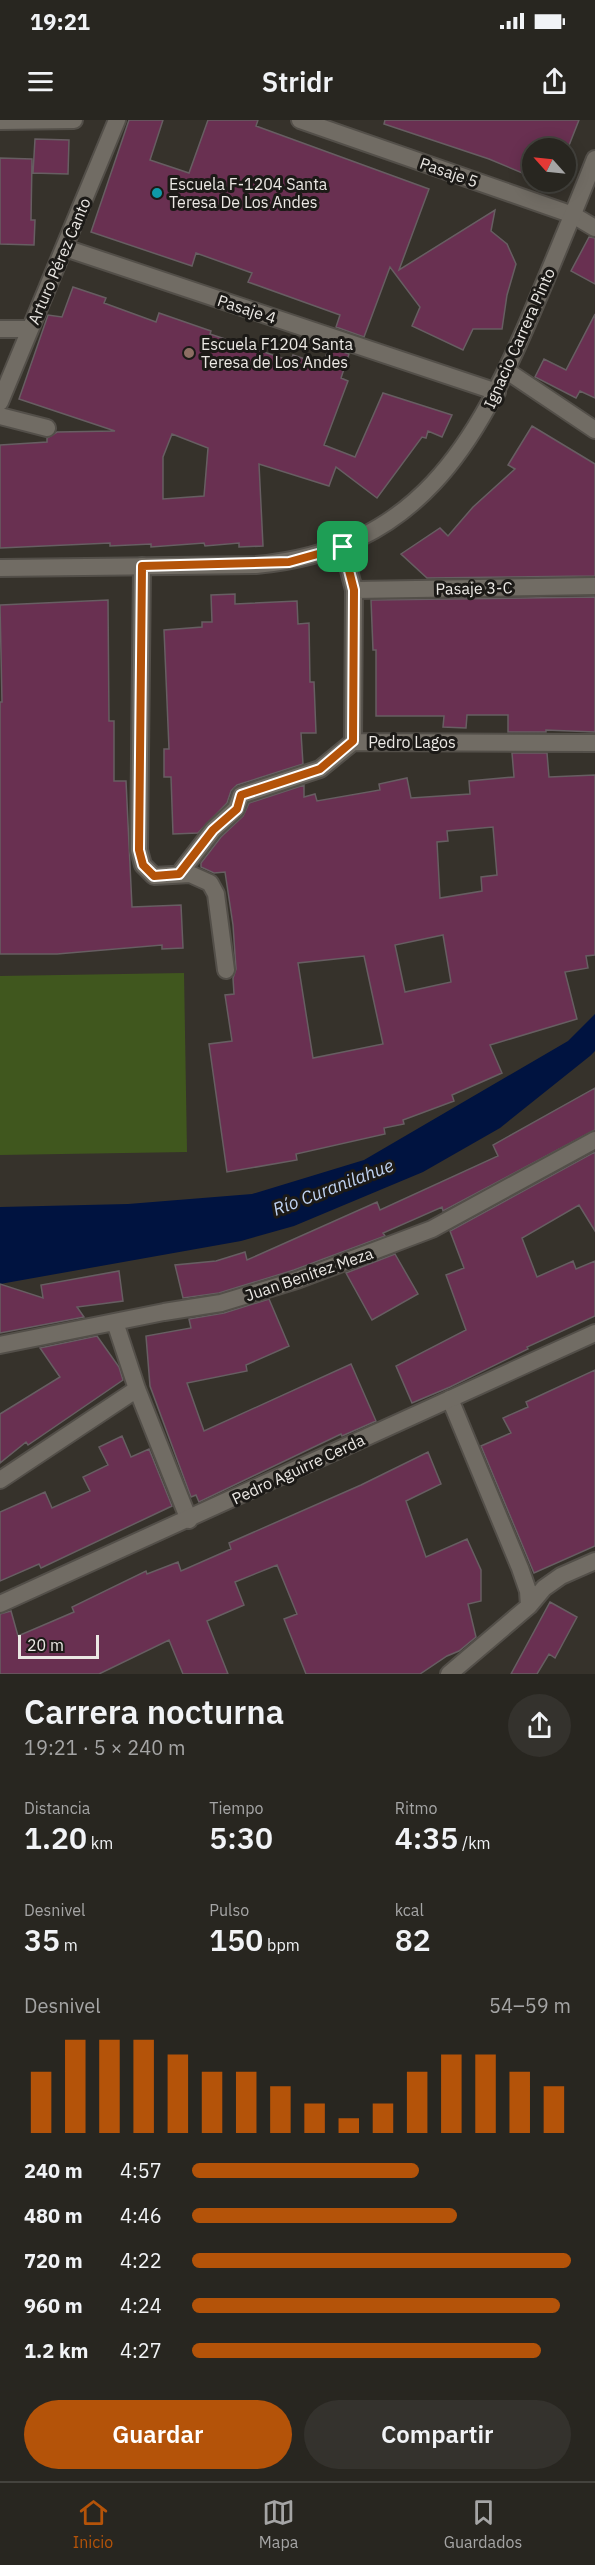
<!DOCTYPE html>
<html lang="es">
<meta charset="utf-8">
<style>
:root{--surface:#282620;--page:#34322d;--text:#f1f3f6;--muted:#a5a5a5;--line:#44433e;--accent:#b45309}
body{margin:0;font-family:"IBM Plex Sans",sans-serif;background:var(--page);color:var(--text);height:100vh;display:flex;flex-direction:column;font-size:22px;white-space:nowrap}
*{box-sizing:border-box;margin:0}
p{font-size:20px;color:var(--muted)}
.icon{flex:none;width:33px;height:33px;fill:none;stroke:currentColor;stroke-width:2;stroke-linecap:round;stroke-linejoin:round}
.map{position:relative;height:1554px;overflow:hidden}
.drawer{display:flex;flex-direction:column;background:var(--surface);flex:1}
.drawer>*{flex:none}
.needle{width:39px;rotate:297deg}
.controls{position:absolute;left:522px;top:18px;display:grid;gap:12px}
.controls a{display:grid;place-items:center;width:54px;height:54px;border-radius:50%;background:var(--surface);box-shadow:0 3px 15px #0003,0 0 0 2px var(--line);font-size:30px}
.scale{position:absolute;left:18px;bottom:15px;width:81px;box-sizing:border-box;padding-left:6px;border:3px solid #ebe8e4;border-top:0;font-size:16px;line-height:21px;white-space:nowrap;color:#ebe8e4;-webkit-text-stroke:4px #1c1a17;paint-order:stroke}
.pin{position:absolute;display:grid;place-items:center;width:51px;height:51px;color:#fff;margin:-26px;border-radius:12px;box-shadow:0 3px 9px #0006}
.round{display:grid;place-items:center;flex:none;width:63px;height:63px;border-radius:32px;background:var(--page)}
.overview{display:flex;align-items:center;justify-content:space-between;height:102px;padding:0 24px}
h1{font-size:33px;font-weight:600;line-height:45px}
.figures{display:grid;grid-template-columns:repeat(3,1fr);gap:9px;height:102px;padding:6px 24px}
.figures div{display:grid;align-content:center}
.figures b{font-size:30px;font-weight:600}
.figures small{font-size:16px;font-weight:400}
.figures p{font-size:16px}
.chart{height:168px;padding:12px 24px}
.chart p{display:flex;justify-content:space-between}
.chart svg{width:100%;height:108px;margin-top:6px;stroke:var(--accent);stroke-width:6}
.button{display:flex;gap:12px;margin-top:auto;padding:12px 24px}
.button a{flex:1;height:69px;border-radius:36px;background:var(--accent);color:#fff;font-size:24px;font-weight:600;line-height:69px;text-align:center}
.button a+a{background:var(--page);color:var(--text)}
ul{padding:0 24px;list-style:none;font-size:20px}
li{display:grid;grid-template-columns:96px 72px 1fr;align-items:center;height:45px}
li i{height:15px;border-radius:8px;background:var(--accent)}
.status{display:flex;justify-content:space-between;align-items:center;height:42px;padding:0 30px;background:var(--surface);direction:ltr}
.status svg{height:16px;fill:currentColor}
header{display:flex;justify-content:space-between;align-items:center;height:78px;padding:0 24px;background:var(--surface);font-size:27px;font-weight:600}
.tab-bar{display:flex;justify-content:space-around;align-items:center;height:84px;border-top:2px solid var(--line);background:var(--surface);font-size:16px;color:var(--muted)}
.tab-bar a{display:grid;justify-items:center;gap:3px}
.tab-bar .current{color:var(--accent)}
.map>svg:first-child{display:block}
</style>
<div class="status"><b>19:21</b><svg viewBox="0 0 49 12"><path d="M0 12V9h3v3zM5 12V6h3v6zM10 12V3h3v9zM15 12V0h3v12zM26 1h20v11H26zM47 4h2v5h-2z"/></svg></div>
<header><svg class="icon" aria-label="menu" viewBox="0 0 24 24"><path d="M4 6h16M4 12h16M4 18h16"/></svg>Stridr<svg class="icon" aria-label="share" viewBox="0 0 24 24"><path d="M12 15V3M7 8l5-5 5 5M5 13v7h14v-7"/></svg></header>
<div class="map">
<svg width="595" height="1554" viewBox="0 0 595 1554">
<rect width="100%" height="100%" fill="#36322b"/>
<path fill="#40571e" d="M 184,853 L 187,1032 L 0,1035 L 0,856 Z"/>
<path fill="#001340" d="M 595,894 L 595,931 L 590,936 L 500,1008 L 423,1052 L 294,1106 L 241,1121 L 0,1164 L 0,1087 L 128,1084 L 252,1074 L 364,1040 L 568,921 Z"/>
<path fill="#693051" stroke="#675e62" stroke-width="1.5" fill-rule="evenodd" d="M 129,0 L 163,0 L 150,40 L 189,53 L 208,0 L 258,0 L 256,6 L 429,69 L 399,150 L 495,90 L 491,111 L 507,124 L 516,144 L 507,175 L 502,209 L 473,209 L 463,230 L 412,206 L 420,187 L 390,147 L 364,217 L 336,207 L 340,195 L 248,162 L 252,153 L 196,133 L 192,146 L 91,112 Z
M 385,0 L 579,0 L 566,33 L 570,34 L 566,45 L 566,28 L 532,28 L 532,57 L 489,39 L 384,4 Z
M 35,19 L 69,20 L 68,54 L 33,53 Z
M 0,38 L 32,39 L 31,100 L 35,100 L 34,125 L 0,124 Z
M 589,117 L 595,118 L 595,164 L 571,151 Z
M 73,167 L 106,178 L 104,183 L 156,202 L 159,193 L 211,211 L 210,214 L 291,241 L 293,235 L 323,245 L 329,227 L 349,234 L 341,258 L 348,261 L 324,325 L 355,337 L 383,273 L 452,295 L 442,317 L 428,311 L 426,318 L 422,317 L 377,378 L 336,347 L 329,366 L 259,344 L 263,426 L 239,427 L 239,423 L 205,426 L 204,423 L 151,427 L 151,424 L 110,426 L 110,423 L 0,428 L 0,325 L 47,322 L 47,318 L 57,312 L 115,311 L 19,279 L 48,195 L 62,197 ZM 172,314 L 208,328 L 204,376 L 163,379 L 163,337 Z
M 595,194 L 595,278 L 580,271 L 576,278 L 535,257 L 544,239 L 566,250 Z
M 532,306 L 595,344 L 595,456 L 427,458 L 401,434 L 440,408 L 448,416 L 473,387 L 515,349 L 508,345 Z
M 235,474 L 235,484 L 297,481 L 298,504 L 309,503 L 310,562 L 314,562 L 316,613 L 301,613 L 303,644 L 237,665 L 231,671 L 227,683 L 198,713 L 173,714 L 171,657 L 164,657 L 164,629 L 169,629 L 164,510 L 202,507 L 202,502 L 212,502 L 211,475 Z
M 595,477 L 595,612 L 546,610 L 546,612 L 508,612 L 508,595 L 467,595 L 466,608 L 443,607 L 444,596 L 376,596 L 376,530 L 373,530 L 371,480 Z
M 108,480 L 109,601 L 114,601 L 114,661 L 126,661 L 132,787 L 181,785 L 183,828 L 162,829 L 162,825 L 57,834 L 0,834 L 0,582 L 2,582 L 0,485 Z
M 512,633 L 547,633 L 549,657 L 595,655 L 595,835 L 586,836 L 588,848 L 565,852 L 577,899 L 490,925 L 502,953 L 452,975 L 454,981 L 403,1000 L 404,1004 L 384,1008 L 385,1014 L 296,1034 L 297,1040 L 227,1052 L 209,924 L 232,921 L 225,875 L 234,874 L 233,858 L 236,849 L 233,805 L 225,752 L 214,753 L 201,747 L 201,743 L 221,717 L 243,696 L 249,683 L 304,665 L 304,677 L 315,674 L 317,681 L 380,670 L 379,664 L 407,658 L 411,678 L 470,674 L 469,661 L 514,657 ZM 493,707 L 497,755 L 481,757 L 482,771 L 440,778 L 437,722 L 448,721 L 447,711 ZM 443,815 L 451,862 L 405,872 L 395,825 ZM 364,836 L 383,924 L 313,938 L 298,843 Z
M 595,968 L 595,1010 L 443,1091 L 442,1087 L 383,1113 L 385,1116 L 294,1150 L 219,1173 L 183,1178 L 175,1145 L 216,1141 L 245,1132 L 247,1140 L 377,1082 L 380,1090 L 498,1036 L 493,1025 Z
M 595,1032 L 595,1111 L 579,1085 L 522,1118 L 537,1157 L 573,1141 L 576,1149 L 595,1141 L 595,1196 L 527,1227 L 528,1229 L 450,1267 L 412,1283 L 396,1246 L 466,1210 L 446,1155 L 464,1148 L 450,1111 Z
M 395,1134 L 418,1174 L 372,1200 L 346,1153 Z
M 119,1151 L 123,1181 L 77,1187 L 84,1197 L 0,1213 L 0,1164 L 43,1178 L 41,1165 Z
M 269,1179 L 289,1226 L 246,1245 L 247,1251 L 187,1263 L 204,1311 L 351,1244 L 376,1301 L 342,1316 L 341,1314 L 199,1382 L 196,1375 L 191,1377 L 150,1266 L 146,1216 L 191,1208 L 189,1199 L 224,1193 Z
M 97,1216 L 119,1247 L 123,1260 L 28,1325 L 26,1322 L 0,1343 L 0,1294 L 60,1257 L 40,1228 Z
M 595,1250 L 595,1426 L 534,1453 L 481,1326 L 511,1313 L 503,1298 L 528,1287 L 526,1282 Z
M 122,1316 L 131,1337 L 149,1329 L 172,1386 L 41,1448 L 39,1444 L 0,1461 L 0,1392 L 45,1372 L 52,1388 L 90,1371 L 83,1357 L 108,1345 L 99,1327 Z
M 428,1332 L 441,1364 L 406,1381 L 426,1437 L 467,1419 L 481,1450 L 481,1481 L 468,1484 L 476,1517 L 459,1531 L 447,1536 L 420,1554 L 306,1554 L 284,1499 L 297,1494 L 277,1445 L 235,1462 L 244,1485 L 207,1501 L 228,1554 L 183,1554 L 169,1520 L 99,1554 L 0,1554 L 0,1494 L 11,1491 L 18,1516 L 74,1492 L 72,1487 L 146,1451 L 147,1454 L 178,1442 L 181,1451 L 231,1429 L 229,1423 L 361,1365 Z
M 550,1482 L 577,1497 L 555,1538 L 549,1534 L 537,1554 L 511,1554 Z"/>
<g fill="none" stroke-linecap="round" stroke-linejoin="round">
<g stroke="#534f49" stroke-width="20">
<path id="minor" d="M 300,0 L 573,95 L 595,108
M 0,1 L 74,0
M 65,128 L 497,272
M 0,209 L 30,209
M 507,251 L 595,310
M 0,282 L 117,0
M 0,296 L 47,308
M 343,427 L 354,470 L 353,622
M 142,446 L 139,730 L 143,745 L 154,756 L 190,754 L 210,763 L 216,774 L 226,850
M 354,470 L 595,466
M 353,622 L 595,623
M 179,754 L 213,710 L 236,689 L 241,675 L 320,649 L 353,622
M 115,1202 L 137,1269 L 189,1400
M 0,1225 L 164,1192 L 221,1183 L 297,1160 L 432,1109 L 595,1020
M 450,1279 L 520,1448 L 528,1471 L 529,1486
M 0,1360 L 137,1269
M 449,1554 L 529,1486 L 544,1468 L 561,1456 L 595,1441"/>
</g>
<g stroke="#534f49" stroke-width="20">
<path id="tertiary" d="M 0,448 L 256,445 C 417,430 476,326 533,190 C 554,140 575,90 595,39
M 0,1484 L 595,1213"/>
</g>
<use href="#minor" stroke="#716c64" stroke-width="16"/>
<use href="#tertiary" stroke="#716c64" stroke-width="16"/>
</g>
<g fill="none" stroke-linecap="round" stroke-linejoin="round">
<g stroke="#fff" stroke-width="12">
<path id="route" d="M 343,427 L 354,470 L 353,621 L 320,649 L 241,675 L 237,689 L 213,710 L 179,754 L 154,756 L 143,745 L 139,730 L 142,446 L 289,442 Z"/>
</g>
<use href="#route" stroke="#b45309" stroke-width="8"/>
</g>
<circle fill="#0f9aa8" stroke="#1c1a17" stroke-width="2" cx="157" cy="73" r="6"/>
<circle fill="#8d6e63" stroke="#1c1a17" stroke-width="2" cx="189" cy="233" r="6"/>
<g text-anchor="middle" dominant-baseline="central" stroke-width="6" stroke-linejoin="round" paint-order="stroke">
<g font-size="16" fill="#ebe8e4" stroke="#1c1a17">
<text transform="translate(449 52) rotate(19)">Pasaje 5</text>
<text transform="translate(59 141) rotate(-67)">Arturo Pérez Canto</text>
<text transform="translate(247 189) rotate(18)">Pasaje 4</text>
<text transform="translate(519 218) rotate(-66)">Ignacio Carrera Pinto</text>
<text transform="translate(474 468) rotate(-1)">Pasaje 3-C</text>
<text x="412" y="622">Pedro Lagos</text>
<text transform="translate(309 1154) rotate(-19)">Juan Benítez Meza</text>
<text transform="translate(298 1349) rotate(-25)">Pedro Aguirre Cerda</text>
</g>
<g font-size="16" fill="#ebe8e4" stroke="#1c1a17" text-anchor="start">
<text x="169" y="64">Escuela F-1204 Santa<tspan x="169" dy="18">Teresa De Los Andes</tspan></text>
<text x="201" y="224">Escuela F1204 Santa<tspan x="201" dy="18">Teresa de Los Andes</tspan></text>
</g>
<g font-size="18" font-style="italic" fill="#c0d3f2" stroke="#1c1a17">
<text transform="translate(333 1067) rotate(-21)">Río Curanilahue</text>
</g>
</g>
</svg>
<div class="controls">
<a><svg class="needle" viewBox="-14 -14 28 28"><path d="M0-13l5 13h-10z" fill="#e53935"/><path d="M0 13l5-13h-10z" fill="#a5a5a5"/></svg></a>
</div>
<div class="scale">20 m</div>
<div class="pin" style="left:343px;top:427px;background:#1e9e55"><svg class="icon" aria-label="arrive" viewBox="0 0 24 24"><path d="M6 21V4h12l-3 4 3 4H6"/></svg></div>
</div>
<section class="drawer">
<div class="overview"><div><h1>Carrera nocturna</h1><p>19:21 · 5 × 240 m</p></div><a class="round"><svg class="icon" aria-label="share" viewBox="0 0 24 24"><path d="M12 15V3M7 8l5-5 5 5M5 13v7h14v-7"/></svg></a></div>
<div class="figures">
<div><p>Distancia</p><b>1.20<small> km</small></b></div>
<div><p>Tiempo</p><b>5:30</b></div>
<div><p>Ritmo</p><b>4:35<small> /km</small></b></div>
</div>
<div class="figures">
<div><p>Desnivel</p><b>35<small> m</small></b></div>
<div><p>Pulso</p><b>150<small> bpm</small></b></div>
<div><p>kcal</p><b>82</b></div>
</div>
<div class="chart"><p><span>Desnivel</span>54–59 m</p>
<svg viewBox="0 0 160 44" preserveAspectRatio="none"><path d="M5 44V19M15 44V6M25 44V6M35 44V6M45 44V12M55 44V19M65 44V19M75 44V25M85 44V32M95 44V38M105 44V32M115 44V19M125 44V12M135 44V12M145 44V19M155 44V25"/></svg>
</div>
<ul>
<li><b>240 m</b>4:57<i style="width:60%"></i></li>
<li><b>480 m</b>4:46<i style="width:70%"></i></li>
<li><b>720 m</b>4:22<i style="width:100%"></i></li>
<li><b>960 m</b>4:24<i style="width:97%"></i></li>
<li><b>1.2 km</b>4:27<i style="width:92%"></i></li>
</ul>
<div class="button"><a>Guardar</a><a>Compartir</a></div>
</section>
<nav class="tab-bar">
<a class="current"><svg class="icon" aria-label="home" viewBox="0 0 24 24"><path d="M3 11l9-7 9 7M6 9v11h12V9"/></svg>Inicio</a>
<a><svg class="icon" aria-label="map" viewBox="0 0 24 24"><path d="M3 6l6-2 6 2 6-2v14l-6 2-6-2-6 2zM9 4v14M15 6v14"/></svg>Mapa</a>
<a><svg class="icon" aria-label="saved" viewBox="0 0 24 24"><path d="M7 4h10v16l-5-4-5 4z"/></svg>Guardados</a>
</nav>
